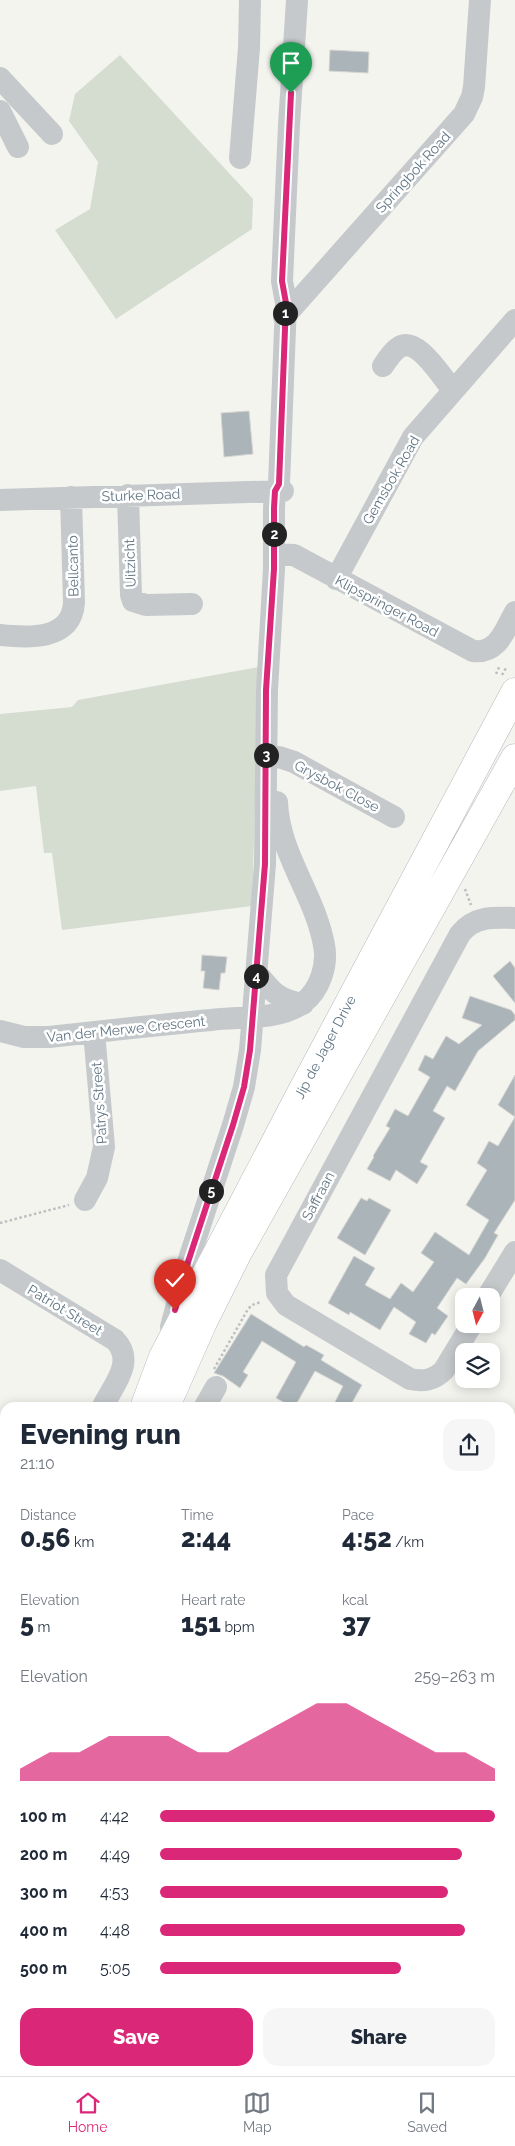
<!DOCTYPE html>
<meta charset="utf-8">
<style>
:root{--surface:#fff;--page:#f6f6f7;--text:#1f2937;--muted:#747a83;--line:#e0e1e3;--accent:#db2777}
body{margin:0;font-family:Raleway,sans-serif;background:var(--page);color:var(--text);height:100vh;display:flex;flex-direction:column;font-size:19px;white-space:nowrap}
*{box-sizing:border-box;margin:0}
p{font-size:16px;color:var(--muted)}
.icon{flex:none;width:28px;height:28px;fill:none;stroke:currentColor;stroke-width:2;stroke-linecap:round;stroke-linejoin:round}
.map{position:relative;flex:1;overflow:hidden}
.sheet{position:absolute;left:0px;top:1402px;width:515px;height:674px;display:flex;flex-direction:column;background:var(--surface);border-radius:15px 15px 0 0;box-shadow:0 2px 12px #0003}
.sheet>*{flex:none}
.needle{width:32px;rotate:187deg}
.tools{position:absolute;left:455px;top:1288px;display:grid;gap:10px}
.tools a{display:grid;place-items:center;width:45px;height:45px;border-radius:10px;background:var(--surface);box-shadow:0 2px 12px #0003;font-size:25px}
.pin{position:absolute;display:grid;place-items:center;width:42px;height:42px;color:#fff;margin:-51px -21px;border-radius:50% 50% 50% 0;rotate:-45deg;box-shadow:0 0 5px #0007}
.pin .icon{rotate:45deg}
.km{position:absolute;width:25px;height:25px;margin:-12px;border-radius:50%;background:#222;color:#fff;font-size:14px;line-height:25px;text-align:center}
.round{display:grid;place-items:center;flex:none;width:52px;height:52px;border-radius:15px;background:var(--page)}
.head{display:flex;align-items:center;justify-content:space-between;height:85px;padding:0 20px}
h1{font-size:28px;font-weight:800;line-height:38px}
.stats{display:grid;grid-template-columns:repeat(3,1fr);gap:8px;height:85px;padding:5px 20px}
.stats div{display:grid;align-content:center}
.stats b{font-size:25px;font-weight:800}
.stats small{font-size:14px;font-weight:400}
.stats p{font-size:14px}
.chart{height:140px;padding:10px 20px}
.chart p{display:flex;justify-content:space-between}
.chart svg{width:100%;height:90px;margin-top:5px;fill:var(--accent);opacity:.7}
.button{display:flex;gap:10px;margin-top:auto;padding:10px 20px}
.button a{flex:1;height:58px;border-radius:15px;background:var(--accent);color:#fff;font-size:20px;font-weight:800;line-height:58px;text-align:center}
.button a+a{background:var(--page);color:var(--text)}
ul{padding:0 20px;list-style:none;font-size:16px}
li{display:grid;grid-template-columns:80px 60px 1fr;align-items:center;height:38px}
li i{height:12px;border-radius:6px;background:var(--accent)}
.dock{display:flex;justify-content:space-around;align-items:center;height:70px;border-top:1px solid var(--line);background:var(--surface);font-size:14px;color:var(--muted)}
.dock a{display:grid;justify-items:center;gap:2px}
.dock .current{color:var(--accent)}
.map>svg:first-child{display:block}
</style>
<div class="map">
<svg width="515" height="2076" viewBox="0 0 515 2076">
<rect width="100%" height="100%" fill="#f4f4ef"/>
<path fill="#d5dcd0" d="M 120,55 L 253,199 L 252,229 L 116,319 L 55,230 L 90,209 L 98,162 L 69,121 L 75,94 Z
M 259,667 L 252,906 L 62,930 L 52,853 L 44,853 L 36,786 L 0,791 L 0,714 L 72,707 L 78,700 Z"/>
<path fill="#abb4b8" stroke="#d5d5d2" d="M 330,50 L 369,52 L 368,73 L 329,71 Z
M 249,411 L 253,454 L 224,457 L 221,413 Z
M 202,955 L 227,957 L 225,973 L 221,973 L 219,990 L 203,988 L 205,971 L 201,971 Z
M 510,961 L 515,968 L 515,1003 L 493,976 Z
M 470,996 L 511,1010 L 515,1015 L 515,1020 L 478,1051 L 455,1091 L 447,1086 L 433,1111 L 445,1118 L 420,1162 L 428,1166 L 417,1184 L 396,1170 L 390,1181 L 367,1169 L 374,1157 L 373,1156 L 390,1128 L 386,1126 L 395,1109 L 408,1116 L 430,1077 L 418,1070 L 425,1055 L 433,1059 L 446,1036 L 459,1044 L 482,1025 L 462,1018 Z
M 515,1075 L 515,1200 L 494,1233 L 498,1235 L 485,1258 L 466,1284 L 457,1278 L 437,1308 L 448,1316 L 435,1335 L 432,1333 L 426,1343 L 409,1334 L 416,1322 L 394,1307 L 380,1330 L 350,1312 L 349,1315 L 328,1303 L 354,1256 L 375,1268 L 365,1285 L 390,1299 L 401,1283 L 413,1292 L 434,1262 L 421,1253 L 435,1232 L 469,1255 L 489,1220 L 466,1205 L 487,1170 L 477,1163 L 489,1141 L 498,1146 L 515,1117 L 498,1105 Z
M 361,1198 L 367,1201 L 369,1198 L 391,1210 L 365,1255 L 337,1238 Z
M 251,1314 L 304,1347 L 306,1345 L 324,1355 L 321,1360 L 362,1385 L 349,1408 L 332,1408 L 343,1386 L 315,1371 L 294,1408 L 276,1398 L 296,1362 L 262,1341 L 243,1372 L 248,1375 L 240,1388 L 223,1376 L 214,1373 Z"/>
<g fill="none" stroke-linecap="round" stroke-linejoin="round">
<g stroke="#b6babe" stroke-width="29">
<path id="major" d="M 144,1408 L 163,1357 L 301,1093 L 515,692
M 165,1408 L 203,1322 L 237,1254 L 515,758
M 63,2076 L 64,2071
M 90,2076 L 90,2071"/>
</g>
<path stroke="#bcbfc1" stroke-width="2.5" stroke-dasharray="2.5 2.5" stroke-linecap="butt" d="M 496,674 L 500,665
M 502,675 L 506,668
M 465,889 L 471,905
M 0,1223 L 69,1205
M 214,1369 L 248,1309 L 252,1305 L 261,1302"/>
<path stroke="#c6c9cc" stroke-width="22" d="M 0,78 L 52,134
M 0,111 L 18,147
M 240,158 L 249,48 L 250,0
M 284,317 L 464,114 L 472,97 L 474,87 L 480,0
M 383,366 C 387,360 392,352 398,348 C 417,334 442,378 453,390
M 128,495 L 131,595 L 133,601 L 146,605 L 192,604
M 0,500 L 283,491
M 274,554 L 294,555 L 473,651 C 498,654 505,630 515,612
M 336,579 L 413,437 L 515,320
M 0,635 C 28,638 71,641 74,603 L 71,497
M 265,758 L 279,757 L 294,762 L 394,817
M 257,973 C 272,992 277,999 303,1004
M 0,1031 L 24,1037 L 49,1037 C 103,1031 157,1025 211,1020 C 240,1016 278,1021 303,1003 C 320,990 328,965 324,945 C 315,895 279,854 277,802
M 85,1200 L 97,1178 L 104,1147 L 94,1032
M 0,1270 L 115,1340 C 136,1362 113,1385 102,1408
M 488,1296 L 515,1252
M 472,1324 L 444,1370 C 434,1380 424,1382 410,1379 L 286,1305 L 277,1293 L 276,1275 L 460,934 C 474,916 493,917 515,918
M 171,1327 L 188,1262 L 233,1125 L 244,1087 L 250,1050 L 265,864 L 267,690 L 274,569 L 274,508 L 275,491 L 279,484 L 286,303 L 282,281 L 289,125 L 297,0
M 204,1408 L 216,1387
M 510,1659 L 515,1662
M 0,1814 L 5,1815
M 510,2062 L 515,2072
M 34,2076 L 34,2071
M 115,2076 L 115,2071
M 302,2076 L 303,2071"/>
<use href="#major" stroke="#fff" stroke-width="28"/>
</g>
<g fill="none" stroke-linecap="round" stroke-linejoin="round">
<g stroke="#fff" stroke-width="10">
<path id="route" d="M 175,1310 L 188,1262 L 233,1125 L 244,1087 L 250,1050 L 265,864 L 266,690 L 274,569 L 274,508 L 275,491 L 279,484 L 286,303 L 282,281 L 291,93"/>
</g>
<use href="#route" stroke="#db2777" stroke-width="6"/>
</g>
<g text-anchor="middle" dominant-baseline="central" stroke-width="5" stroke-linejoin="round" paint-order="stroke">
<g font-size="14" fill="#607583" stroke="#fff">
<text transform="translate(413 172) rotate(-48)">Springbok Road</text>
<text transform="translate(391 480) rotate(-60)">Gemsbok Road</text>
<text transform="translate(141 495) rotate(-2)">Sturke Road</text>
<text transform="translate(130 563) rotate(-92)">Uitzicht</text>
<text transform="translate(73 566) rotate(-91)">Bellcanto</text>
<text transform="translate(387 606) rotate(28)">Klipspringer Road</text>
<text transform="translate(337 786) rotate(28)">Grysbok Close</text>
<text transform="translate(126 1029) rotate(-6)">Van der Merwe Crescent</text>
<text transform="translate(325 1047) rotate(-62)">Jip de Jager Drive</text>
<text transform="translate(99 1103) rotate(-94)">Patrys Street</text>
<text transform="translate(318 1196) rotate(-62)">Saffraan</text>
<text transform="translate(65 1310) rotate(31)">Patriot Street</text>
</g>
</g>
</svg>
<div class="tools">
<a><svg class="needle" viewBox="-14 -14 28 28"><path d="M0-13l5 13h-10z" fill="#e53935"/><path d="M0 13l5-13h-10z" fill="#747a83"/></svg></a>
<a><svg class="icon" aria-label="layers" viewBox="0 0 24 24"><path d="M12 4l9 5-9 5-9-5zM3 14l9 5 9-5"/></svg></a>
</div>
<div class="pin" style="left:291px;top:93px;background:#1e9e55"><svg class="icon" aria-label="arrive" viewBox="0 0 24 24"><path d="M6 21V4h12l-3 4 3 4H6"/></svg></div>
<div class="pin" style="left:175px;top:1310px;background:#d93025"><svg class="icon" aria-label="check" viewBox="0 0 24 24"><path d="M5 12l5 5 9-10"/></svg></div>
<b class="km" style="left:285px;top:313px">1</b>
<b class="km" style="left:274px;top:534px">2</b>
<b class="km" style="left:266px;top:755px">3</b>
<b class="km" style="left:256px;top:976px">4</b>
<b class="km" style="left:211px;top:1191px">5</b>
<section class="sheet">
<div class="head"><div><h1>Evening run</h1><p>21:10</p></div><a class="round"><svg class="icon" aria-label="share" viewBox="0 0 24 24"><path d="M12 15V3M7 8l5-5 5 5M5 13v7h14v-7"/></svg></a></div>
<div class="stats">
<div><p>Distance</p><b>0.56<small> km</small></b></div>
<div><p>Time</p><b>2:44</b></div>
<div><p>Pace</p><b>4:52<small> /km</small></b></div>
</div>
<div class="stats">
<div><p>Elevation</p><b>5<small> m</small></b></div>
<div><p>Heart rate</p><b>151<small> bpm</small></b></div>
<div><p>kcal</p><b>37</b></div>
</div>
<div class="chart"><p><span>Elevation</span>259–263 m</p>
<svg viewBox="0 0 160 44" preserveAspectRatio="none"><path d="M0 44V38L10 30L20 30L30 22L40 22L50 22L60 30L70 30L80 22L90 14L100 6L110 6L120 14L130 22L140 30L150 30L160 38V44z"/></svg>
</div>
<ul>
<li><b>100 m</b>4:42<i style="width:100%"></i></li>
<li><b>200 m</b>4:49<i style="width:90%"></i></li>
<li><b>300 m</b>4:53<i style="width:86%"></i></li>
<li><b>400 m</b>4:48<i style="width:91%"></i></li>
<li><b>500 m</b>5:05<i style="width:72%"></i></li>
</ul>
<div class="button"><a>Save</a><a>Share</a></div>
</section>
</div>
<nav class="dock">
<a class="current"><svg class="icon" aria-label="home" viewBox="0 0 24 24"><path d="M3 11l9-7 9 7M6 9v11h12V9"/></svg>Home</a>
<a><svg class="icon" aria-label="map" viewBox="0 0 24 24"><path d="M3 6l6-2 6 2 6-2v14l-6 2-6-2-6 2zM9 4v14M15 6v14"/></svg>Map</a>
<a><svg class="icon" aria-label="saved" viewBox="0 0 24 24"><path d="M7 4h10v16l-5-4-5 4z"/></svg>Saved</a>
</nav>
